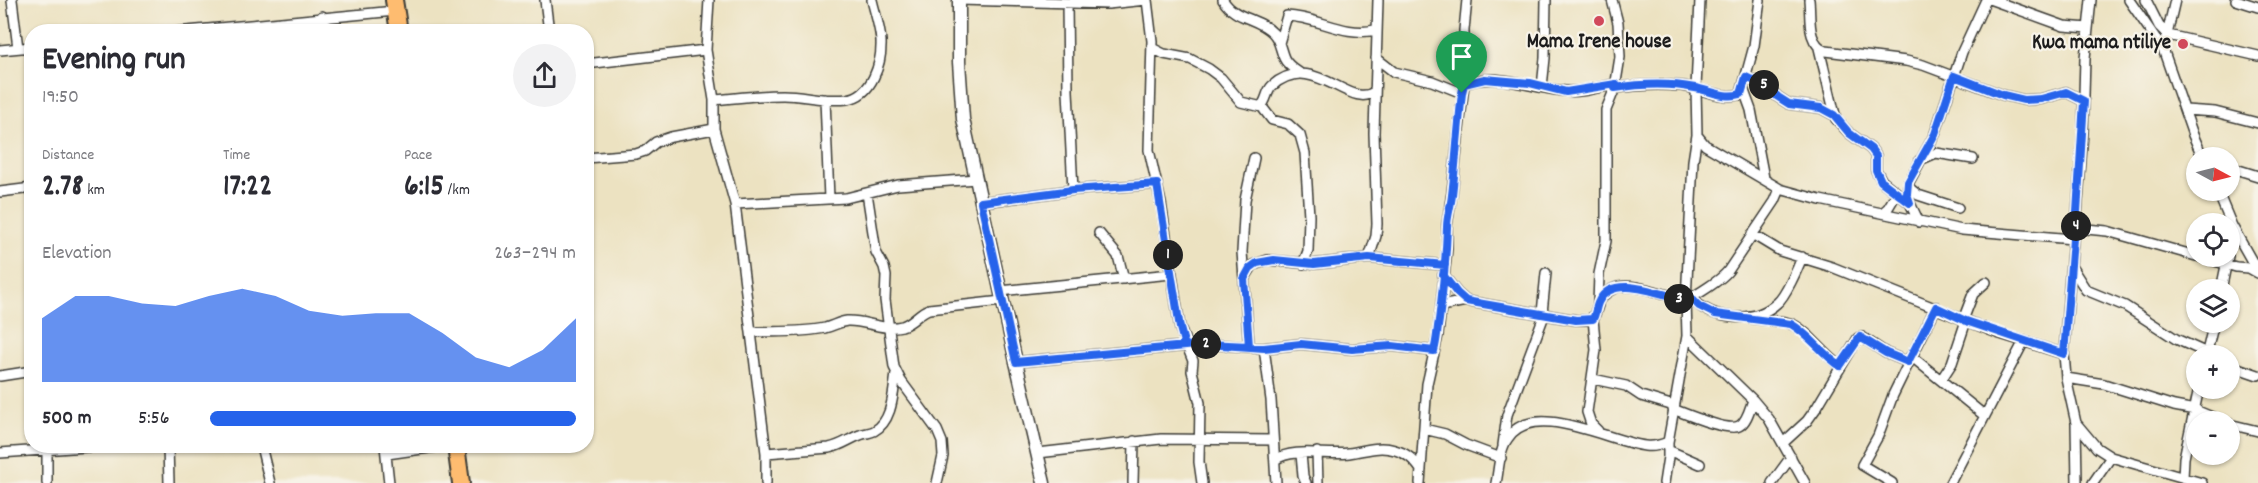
<!DOCTYPE html>
<meta charset="utf-8">
<style>
:root{--surface:#fff;--page:#f2f2f3;--text:#2b2b33;--muted:#7c7c81;--accent:#2563eb}
body{margin:0;font-family:Dekko,sans-serif;background:var(--page);color:var(--text);height:100vh;display:flex;flex-direction:column;font-size:22px;white-space:nowrap}
*{box-sizing:border-box;margin:0}
p{font-size:20px;color:var(--muted)}
.icon{flex:none;width:33px;height:33px;fill:none;stroke:currentColor;stroke-width:2;stroke-linecap:round;stroke-linejoin:round}
.map{position:relative;flex:1;overflow:hidden}
.side{position:absolute;left:24px;top:24px;width:570px;height:429px;display:flex;flex-direction:column;background:var(--surface);border-radius:24px;box-shadow:0 2px 4px #0004}
.side>*{flex:none}
.needle{width:39px;rotate:97deg}
.fabs{position:absolute;left:2186px;top:147px;display:grid;gap:12px}
.fabs a{display:grid;place-items:center;width:54px;height:54px;border-radius:50%;background:var(--surface);box-shadow:0 2px 4px #0004;font-size:30px}
.pin{position:absolute;display:grid;place-items:center;width:51px;height:51px;color:#fff;margin:-62px -26px;border-radius:50% 50% 50% 0;rotate:-45deg;box-shadow:0 0 6px #0007}
.pin .icon{rotate:45deg}
.km{position:absolute;width:30px;height:30px;margin:-15px;border-radius:50%;background:#222;color:#fff;font-size:16px;line-height:30px;text-align:center}
.round{display:grid;place-items:center;flex:none;width:63px;height:63px;border-radius:32px;background:var(--page)}
.overview{display:flex;align-items:center;justify-content:space-between;height:102px;padding:0 18px}
h1{font-size:33px;font-weight:700;line-height:45px}
.stats{display:grid;grid-template-columns:repeat(3,1fr);gap:9px;height:102px;padding:6px 18px}
.stats div{display:grid;align-content:center}
.stats b{font-size:30px;font-weight:700}
.stats small{font-size:16px;font-weight:400}
.stats p{font-size:16px}
.chart{height:168px;padding:12px 18px}
.chart p{display:flex;justify-content:space-between}
.chart svg{width:100%;height:108px;margin-top:6px;fill:var(--accent);opacity:.7}
ul{padding:0 18px;list-style:none;font-size:20px}
li{display:grid;grid-template-columns:96px 72px 1fr;align-items:center;height:45px}
li i{height:15px;border-radius:8px;background:var(--accent)}
.map>svg:first-child{display:block}
</style>
<div class="map">
<svg width="2258" height="483" viewBox="0 0 2258 483">
<rect width="100%" height="100%" fill="#f7f3e8"/>
<filter id="ink" filterUnits="userSpaceOnUse"><feTurbulence type="fractalNoise" baseFrequency=".0167" numOctaves="2"/><feDisplacementMap in="SourceGraphic" scale="12" xChannelSelector="R" yChannelSelector="G"/><feConvolveMatrix kernelMatrix="1 2 1 2 8 2 1 2 1" color-interpolation-filters="sRGB"/></filter>
<filter id="wash" filterUnits="userSpaceOnUse"><feTurbulence type="fractalNoise" baseFrequency=".008" numOctaves="4" result="noise"/><feDisplacementMap in="SourceGraphic" scale="24" xChannelSelector="R" yChannelSelector="G"/><feGaussianBlur stdDeviation="1.35" result="paint"/><feColorMatrix in="noise" values="0 0 0 0 0 0 0 0 0 0 0 0 0 0 0 0 0 1.4 0 .05"/><feComposite in="paint" operator="in"/></filter>
<g filter="url(#wash)">
<rect width="100%" height="100%" fill="#ece2c1"/>
</g>
<g filter="url(#ink)">
<g fill="none" stroke-linecap="round" stroke-linejoin="round">
<g stroke="#3b3a35" stroke-width="12">
<path id="minor" d="M 12,0 L 18,48
M 545,0 L 549,32
M 709,0 L 706,50 L 714,100 L 714,129 L 735,204 L 766,453 L 766,483
M 959,0 L 1108,4 L 1146,0
M 1147,0 L 1152,41 L 1149,150 L 1161,203 L 1180,328 L 1193,361 L 1192,371 L 1200,403 L 1199,462 L 1202,483
M 1223,0 C 1235,20 1258,17 1273,33 C 1280,40 1280,49 1284,58 C 1287,65 1295,70 1301,74
M 1809,0 C 1811,18 1806,43 1826,51 L 1906,61 L 1923,65 L 2003,95 L 2024,100 L 2041,99 L 2066,92 L 2084,101
M 1992,0 L 2064,26 L 2088,28
M 2129,0 L 2163,49 L 2193,135 L 2203,158
M 2146,0 L 2159,26 L 2168,35 L 2258,56
M 2236,0 L 2258,7
M 1067,3 L 1068,91 L 1073,190
M 322,16 L 330,32
M 176,32 L 395,11
M 2166,39 L 2175,0
M 1279,43 L 1287,16 C 1318,17 1344,37 1375,30
M 1152,48 L 1164,54 L 1190,59 L 1209,69 L 1221,78 L 1241,102 L 1262,107 L 1272,120 L 1288,124 L 1300,135 L 1305,153 L 1309,216 L 1308,251 L 1303,264
M 1819,48 L 1836,119 L 1849,133 L 1871,149 L 1876,156 L 1876,170 L 1882,181 L 1910,203
M 0,50 L 32,47
M 1376,58 L 1394,72 L 1432,81 L 1462,93
M 586,64 L 706,50
M 1746,77 L 1767,87 L 1778,97 L 1789,104 L 1821,108 L 1834,115
M 1464,84 C 1498,71 1531,89 1565,91 C 1582,93 1599,87 1616,84
M 1542,87 L 1545,58 L 1546,0
M 1615,88 C 1637,85 1659,84 1681,86 C 1702,88 1721,100 1741,94 L 1754,46 L 1760,0
M 1743,88 L 1751,110 L 1764,178
M 825,99 L 829,199
M 714,100 C 737,98 760,95 783,95 C 804,95 826,102 847,99 C 872,96 882,63 881,41 C 880,27 875,13 872,0
M 1261,106 C 1267,101 1266,92 1272,86 C 1314,49 1350,112 1375,91
M 2185,110 L 2215,112 L 2258,123
M 1697,135 L 1705,145 L 1780,189 L 1820,200 L 1962,230 L 2073,239
M 586,158 L 636,154 L 645,151 L 656,142 L 671,137 L 714,129
M 1920,160 L 1936,153 L 1973,159
M 2229,167 L 2258,176
M 1908,187 L 1918,195 L 1958,208
M 2217,190 L 2232,226 L 2258,272
M 0,192 L 32,188
M 867,193 L 876,252 L 884,267 L 886,276 L 885,300 L 894,367 L 901,381 L 937,430 L 942,442 L 943,456 L 937,483
M 982,202 L 1073,190 L 1157,184
M 735,204 L 846,198 L 898,185 L 976,179
M 1882,213 L 1888,208 L 1897,193
M 1919,222 L 1908,199 L 1909,182 L 1935,134 L 1962,52 L 1986,0
M 2076,228 L 2107,231 L 2196,256
M 1099,233 L 1118,256 L 1124,279
M 1752,234 L 1780,251 L 1832,267 L 1997,333 L 2064,354
M 2229,247 L 2232,226
M 2197,256 L 2236,267 L 2249,268 L 2258,273
M 1369,258 L 1376,236 L 1377,224 L 1374,133 L 1378,0
M 2072,268 L 2086,290 L 2125,306 L 2176,339 L 2207,353
M 1443,275 L 1457,293 L 1466,301
M 1244,279 L 1253,265 L 1268,260 L 1314,264 L 1369,258 L 1445,265
M 2221,290 L 2228,256
M 1000,291 L 1171,274
M 1691,298 C 1712,320 1753,325 1777,303 C 1785,297 1798,268 1802,257
M 1598,301 C 1603,296 1607,291 1613,289 C 1630,280 1667,296 1686,300 C 1696,296 1722,279 1728,271 L 1775,201 L 1780,189
M 1441,306 L 1466,301 L 1576,320 L 1590,320 L 1595,314 L 1598,305 L 1599,274 L 1606,241 L 1606,110 L 1615,88 L 1620,57 L 1618,23 L 1612,0
M 1542,313 L 1546,273
M 1750,318 C 1763,321 1776,319 1789,323 C 1809,330 1822,354 1841,366
M 1593,319 L 1596,350 L 1587,412 L 1591,424 L 1598,431
M 1963,320 L 1973,294 L 1986,282
M 751,332 C 775,331 802,333 825,328 C 833,326 839,322 847,321 C 866,320 881,331 902,326 C 913,323 919,312 929,309 L 1002,301
M 1687,336 L 1753,400 L 1769,419 L 1805,483
M 1249,346 L 1242,252 L 1245,200 L 1254,158
M 1264,348 L 1271,400 L 1276,483
M 1911,356 L 1985,416
M 2206,356 L 2214,322
M 1016,362 L 1207,344 L 1264,348 L 1301,344 L 1352,349 L 1392,346 L 1434,351
M 2229,365 L 2258,375
M 0,376 L 32,371
M 2066,378 L 2104,384 L 2174,406 L 2195,410 L 2224,422
M 1593,379 L 1626,386 L 1641,396 L 1674,406
M 1941,380 L 1952,363 L 1966,321
M 1673,409 C 1686,414 1728,432 1739,426 C 1747,422 1750,408 1753,400
M 2076,423 L 2097,448 L 2111,457 L 2202,483
M 2229,424 L 2258,431
M 1424,429 L 1445,434 L 1466,445 L 1501,458
M 1783,443 L 1807,421 L 1817,407 L 1858,338 L 1862,337 L 1886,353 L 1908,362
M 1503,445 L 1507,415 L 1545,313
M 168,446 L 169,483
M 261,446 L 270,483
M 385,446 L 389,483
M 47,450 L 47,483
M 1668,450 L 1700,464
M 1317,452 L 1318,483
M 0,453 L 100,446
M 766,453 L 829,448 C 841,446 849,439 860,435 C 865,433 870,433 874,431 C 893,421 893,392 896,374
M 1038,453 L 1161,439 L 1273,440
M 387,454 L 443,446
M 1301,454 L 1303,476 L 1306,483
M 1275,460 C 1293,447 1327,456 1349,453 C 1365,451 1378,445 1395,450 C 1407,453 1414,460 1421,470
M 2183,478 L 2184,458 L 2199,388
M 1133,483 L 1134,441
M 1420,483 L 1427,384 L 1438,335 L 1447,249 L 1447,225 L 1452,193 L 1464,84 L 1464,30 L 1467,0
M 1496,483 C 1499,469 1499,450 1508,438 C 1533,399 1611,442 1645,446 C 1652,447 1661,445 1668,442
M 1664,483 L 1668,457 L 1668,442 L 1687,336 L 1686,300 L 1693,161 L 1697,135 L 1696,88 L 1700,0
M 1772,483 L 1791,457
M 1892,483 L 1862,465 L 1878,436 L 1893,395 L 1936,307
M 1950,483 L 2024,341
M 2077,483 L 2076,423 L 2066,378 L 2064,354 L 2073,239 L 2076,228 L 2083,132 L 2085,58 L 2091,0
M 2093,483 L 2111,457"/>
</g>
<g stroke="#3b3a35" stroke-width="15">
<path id="tertiary" d="M 959,0 L 959,62 L 963,119 L 1016,362 L 1044,483"/>
</g>
<g stroke="#3b3a35" stroke-width="20">
<path id="trunk" d="M 394,0 L 399,32
M 456,446 L 461,483"/>
</g>
<use href="#minor" stroke="#fff" stroke-width="9"/>
<use href="#tertiary" stroke="#fff" stroke-width="12"/>
<use href="#trunk" stroke="#febc70" stroke-width="16"/>
</g>
</g>
<g fill="none" stroke-linecap="round" stroke-linejoin="round" filter="url(#ink)">
<g stroke="#fff" stroke-width="12">
<path id="route" d="M 1462,93 C 1458,127 1456,161 1452,195 C 1451,206 1447,216 1447,227 C 1446,258 1443,289 1439,320 C 1437,331 1437,340 1434,351 L 1392,346 L 1352,349 L 1301,344 L 1264,348 L 1207,344 L 1185,346 L 1180,328 L 1157,184 L 1073,190 L 981,202 L 1016,362 L 1207,344 L 1249,346 L 1244,279 L 1250,268 L 1257,263 L 1274,260 L 1314,264 L 1369,258 L 1445,265 L 1443,275 L 1457,293 L 1466,301 L 1576,320 L 1593,319 C 1596,313 1596,306 1599,301 C 1613,272 1663,296 1686,300 L 1691,298 L 1699,306 L 1715,314 L 1791,324 C 1810,335 1822,354 1840,366 L 1860,337 L 1886,353 L 1908,362 L 1936,307 L 1966,321 L 2064,354 L 2073,239 L 2076,228 L 2084,101 L 2066,92 L 2041,99 L 2024,100 L 2003,95 L 1954,76 L 1935,134 L 1908,182 L 1907,194 L 1910,203 L 1881,181 L 1876,170 L 1876,156 L 1871,149 L 1849,133 L 1834,115 L 1821,108 L 1789,104 L 1778,97 L 1767,87 L 1746,77 L 1741,94 C 1724,99 1712,91 1695,88 C 1669,83 1641,84 1615,88 L 1616,84 L 1566,92 L 1530,83 L 1485,79 L 1464,84 L 1462,93"/>
</g>
<use href="#route" stroke="#2563eb" stroke-width="8"/>
</g>
<g fill="#d1495b" stroke="#f7f3e8" stroke-width="2">
<circle cx="1599" cy="21" r="6"/>
<circle cx="2183" cy="44" r="6"/>
</g>
<g text-anchor="middle" dominant-baseline="central" stroke-width="4.5" stroke-linejoin="round" paint-order="stroke">
<g font-size="21" font-weight="bold" fill="#1c1c1c" stroke="#f7f3e8">
<text x="1599" y="43">Mama Irene house</text>
<text x="2171" y="44" text-anchor="end">Kwa mama ntiliye</text>
</g>
</g>
</svg>
<div class="fabs">
<a><svg class="needle" viewBox="-14 -14 28 28"><path d="M0-13l5 13h-10z" fill="#e53935"/><path d="M0 13l5-13h-10z" fill="#7c7c81"/></svg></a>
<a><svg class="icon" aria-label="locate" viewBox="0 0 24 24"><circle cx="12" cy="12" r="6"/><path d="M12 2v4M12 18v4M2 12h4M18 12h4"/></svg></a>
<a><svg class="icon" aria-label="layers" viewBox="0 0 24 24"><path d="M12 4l9 5-9 5-9-5zM3 14l9 5 9-5"/></svg></a>
<a>+</a>
<a>−</a>
</div>
<div class="pin" style="left:1462px;top:93px;background:#1e9e55"><svg class="icon" aria-label="arrive" viewBox="0 0 24 24"><path d="M6 21V4h12l-3 4 3 4H6"/></svg></div>
<b class="km" style="left:1168px;top:255px">1</b>
<b class="km" style="left:1206px;top:344px">2</b>
<b class="km" style="left:1679px;top:299px">3</b>
<b class="km" style="left:2076px;top:226px">4</b>
<b class="km" style="left:1764px;top:85px">5</b>
<section class="side">
<div class="overview"><div><h1>Evening run</h1><p>19:50</p></div><a class="round"><svg class="icon" aria-label="share" viewBox="0 0 24 24"><path d="M12 15V3M7 8l5-5 5 5M5 13v7h14v-7"/></svg></a></div>
<div class="stats">
<div><p>Distance</p><b>2.78<small> km</small></b></div>
<div><p>Time</p><b>17:22</b></div>
<div><p>Pace</p><b>6:15<small> /km</small></b></div>
</div>
<div class="chart"><p><span>Elevation</span>263–294 m</p>
<svg viewBox="0 0 160 44" preserveAspectRatio="none"><path d="M0 44V18L10 9L20 9L30 12L40 13L50 9L60 6L70 9L80 15L90 17L100 16L110 16L120 24L130 34L140 38L150 31L160 18V44z"/></svg>
</div>
<ul>
<li><b>500 m</b>5:56<i style="width:100%"></i></li>
</ul>
</section>
</div>
